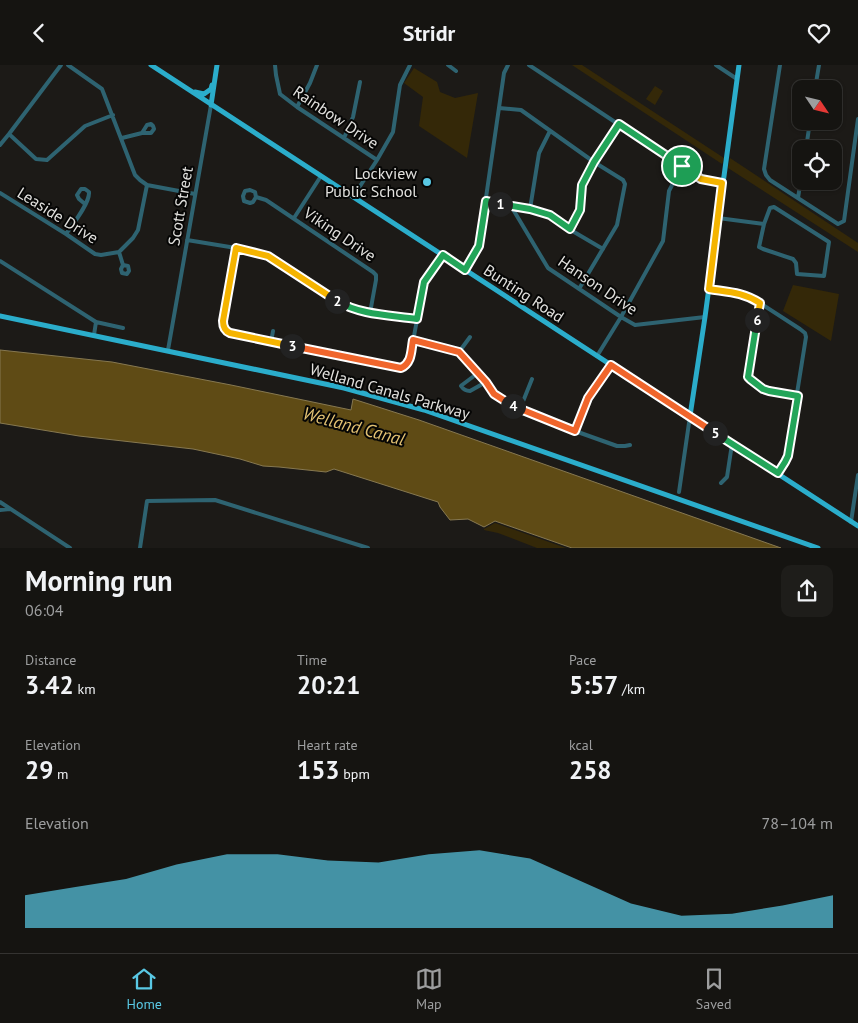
<!DOCTYPE html>
<meta charset="utf-8">
<style>
:root{--surface:#151411;--page:#1e1d1a;--text:#f1f3f6;--muted:#9d9e9f;--line:#343331;--accent:#59c8e4}
body{margin:0;font-family:"PT Sans",sans-serif;background:var(--page);color:var(--text);height:100vh;display:flex;flex-direction:column;font-size:19px;white-space:nowrap}
*{box-sizing:border-box;margin:0}
p{font-size:16px;color:var(--muted)}
.icon{flex:none;width:28px;height:28px;fill:none;stroke:currentColor;stroke-width:2;stroke-linecap:round;stroke-linejoin:round}
.map{position:relative;height:483px;overflow:hidden}
.details{display:flex;flex-direction:column;background:var(--surface);flex:1}
.details>*{flex:none}
.needle{width:32px;rotate:125deg}
.fabs{position:absolute;left:792px;top:15px;display:grid;gap:10px}
.fabs a{display:grid;place-items:center;width:50px;height:50px;border-radius:10px;background:var(--surface);box-shadow:0 1px 4px #0004,0 0 0 1px var(--line);font-size:25px}
.pin{position:absolute;display:grid;place-items:center;width:42px;height:42px;color:#fff;margin:-21px;border:2px solid #fff;border-radius:50%;box-shadow:0 1px 5px #0007}
.km{position:absolute;width:25px;height:25px;margin:-12px;border-radius:50%;background:#222;color:#fff;font-size:14px;line-height:25px;text-align:center}
.round{display:grid;place-items:center;flex:none;width:52px;height:52px;border-radius:10px;background:var(--page)}
.head{display:flex;align-items:center;justify-content:space-between;height:85px;padding:0 25px}
h1{font-size:28px;font-weight:700;line-height:38px}
.stats{display:grid;grid-template-columns:repeat(3,1fr);gap:8px;height:85px;padding:5px 25px}
.stats div{display:grid;align-content:center}
.stats b{font-size:25px;font-weight:700}
.stats small{font-size:14px;font-weight:400}
.stats p{font-size:14px}
.chart{height:140px;padding:10px 25px}
.chart p{display:flex;justify-content:space-between}
.chart svg{width:100%;height:90px;margin-top:5px;fill:var(--accent);opacity:.7}
header{display:flex;justify-content:space-between;align-items:center;height:65px;padding:0 25px;background:var(--surface);font-size:22px;font-weight:700}
.menu{display:flex;justify-content:space-around;align-items:center;height:70px;border-top:1px solid var(--line);background:var(--surface);font-size:14px;color:var(--muted)}
.menu a{display:grid;justify-items:center;gap:2px}
.menu .active{color:var(--accent)}
.map>svg:first-child{display:block}
</style>
<header><svg class="icon" aria-label="back" viewBox="0 0 24 24"><path d="M15 5l-7 7 7 7"/></svg>Stridr<svg class="icon" aria-label="heart" viewBox="0 0 24 24"><path d="M12 20l-8-8c-3-5 5-10 8-4 3-6 11-1 8 4z"/></svg></header>
<div class="map">
<svg width="858" height="483" viewBox="0 0 858 483">
<rect width="100%" height="100%" fill="#1c1a17"/>
<path fill="#342808" d="M 572,0 L 582,0 L 724,93 L 722,99 Z
M 414,3 L 437,17 L 440,27 L 455,33 L 478,28 L 467,93 L 419,61 L 423,32 L 404,18 Z
M 655,21 L 663,26 L 655,40 L 646,34 Z
M 730,93 L 858,178 L 858,187 L 728,103 Z
M 793,220 L 839,229 L 831,276 L 783,246 Z
M 495,458 L 566,483 L 537,483 L 498,468 L 484,465 L 484,464 Z"/>
<path fill="#5f4b15" stroke="#867851" d="M 0,285 L 112,297 L 231,320 L 351,345 L 353,334 L 419,355 L 781,483 L 572,483 L 495,456 L 484,462 L 468,454 L 450,455 L 440,442 L 438,437 L 334,404 L 326,407 L 279,402 L 263,401 L 240,394 L 193,384 L 79,371 L 0,358 Z"/>
<g fill="none" stroke-linecap="round" stroke-linejoin="round">
<path stroke="#2e6371" stroke-width="4" d="M 68,0 L 102,24 L 135,110 L 140,115 L 147,120 L 195,129
M 275,0 L 276,10 L 280,29 L 297,42 L 377,95
M 448,0 L 456,6
M 529,0 L 701,114 L 723,118
M 716,0 L 737,14
M 780,0 L 764,104 L 766,110 L 770,115 L 838,159 L 844,156 L 858,54
M 815,24 L 819,0
M 297,42 L 310,18 L 317,0
M 499,43 L 521,45 L 594,97 L 623,115 L 625,119 L 617,160 L 579,224
M 9,69 L 36,94 L 47,95 L 85,61 L 113,50
M 122,73 L 142,68 L 151,68 L 154,64 L 153,61 L 151,59 L 147,60 L 142,68
M 344,73 L 353,52 L 360,17
M 0,80 L 9,69 L 61,0
M 806,84 L 810,56
M 0,128 L 66,169 L 95,189 L 101,190 L 119,187 L 133,173 L 138,165 L 147,120
M 256,132 L 253,137 L 250,138 L 244,136 L 243,131 L 245,126 L 250,125 L 255,127 L 256,132 L 266,135 L 373,207 L 376,210 L 376,215 L 370,248
M 353,132 L 377,95 L 393,67 L 400,20 L 410,0
M 798,133 L 801,114
M 485,136 L 530,144 L 550,150 L 569,164 L 603,184
M 511,141 L 548,203 L 621,252 L 635,260 L 705,252
M 774,142 L 829,177 L 824,211 L 797,209 L 796,198 L 793,194 L 763,184 L 759,182 L 764,159 L 770,143 Z
M 530,144 L 539,88 L 550,66
M 294,153 L 321,111
M 718,153 L 764,159
M 569,164 L 580,145 L 582,120 L 594,97 L 619,59
M 66,169 C 73,159 90,138 89,127 L 85,124 L 81,124 L 77,130 L 79,134 L 85,139
M 187,175 L 236,183 L 268,191 L 339,238 C 364,248 390,250 417,254
M 236,183 L 223,257 L 223,261 L 228,267 L 271,277 L 401,303 L 404,302 L 409,298 L 424,217 L 443,190
M 119,187 L 123,200 L 128,201 L 129,206 L 127,209 L 122,208 L 121,204 L 123,200
M 0,196 L 96,257 L 123,263
M 465,205 L 479,181 L 504,8 L 508,0
M 709,224 L 743,229 L 749,231 L 800,264 L 805,268 L 806,272 L 787,391 L 785,397 L 777,408
M 760,238 L 748,312 L 750,314 L 763,324 L 769,326 L 798,331
M 94,270 L 96,257
M 413,275 L 459,287 L 486,317 L 494,329 L 510,339 L 575,366 L 617,381 L 625,381 L 630,380
M 271,277 L 273,266
M 168,285 L 211,40
M 459,287 L 470,272
M 597,291 L 621,252 L 663,176 L 669,126 L 682,101
M 478,308 L 462,320 L 461,321 C 463,324 467,326 470,326 L 486,317
M 520,344 L 532,314
M 575,366 L 588,333 L 611,299
M 721,418 L 727,412 L 732,379
M 679,427 L 690,351
M 0,437 L 70,483
M 0,445 L 10,444
M 851,457 L 858,410
M 140,483 L 147,436 L 215,435 L 368,483"/>
<path stroke="#2badcb" stroke-width="5" d="M 151,0 L 858,461
M 195,27 L 204,29 L 211,24 L 212,20
M 211,40 L 217,0
M 0,251 L 344,323 L 424,345 L 818,483
M 690,351 L 705,252 L 739,0"/>
</g>
<g fill="none" stroke-linecap="round" stroke-linejoin="round">
<g stroke="#fff" stroke-width="10">
<path id="split-1" d="M 500,139 L 530,144 L 550,150 L 570,164 L 580,145 L 582,120 L 594,97 L 619,59 L 682,101"/>
</g>
<g stroke="#fff" stroke-width="10">
<path id="split-2" d="M 337,236 C 360,250 390,250 417,254 L 424,217 L 443,190 L 465,205 L 479,181 L 486,136 L 500,139"/>
</g>
<g stroke="#fff" stroke-width="10">
<path id="split-3" d="M 292,281 L 230,268 C 225,266 223,262 223,256 L 236,183 L 268,191 L 337,236"/>
</g>
<g stroke="#fff" stroke-width="10">
<path id="split-4" d="M 292,281 L 401,303 C 412,298 411,286 413,275 L 459,287 L 486,317 L 494,329 L 513,341"/>
</g>
<g stroke="#fff" stroke-width="10">
<path id="split-5" d="M 513,341 L 575,366 L 588,333 L 611,300 L 715,368"/>
</g>
<g stroke="#fff" stroke-width="10">
<path id="split-6" d="M 715,368 L 778,408 L 785,397 L 788,391 L 798,331 L 769,326 L 763,324 L 750,314 L 748,312 L 757,255"/>
</g>
<g stroke="#fff" stroke-width="10">
<path id="split-7" d="M 682,101 L 701,114 L 722,118 L 709,224 C 728,227 743,227 760,238 L 757,255"/>
</g>
<use href="#split-1" stroke="#22a559" stroke-width="6"/>
<use href="#split-2" stroke="#22a559" stroke-width="6"/>
<use href="#split-3" stroke="#f5b400" stroke-width="6"/>
<use href="#split-4" stroke="#f0652b" stroke-width="6"/>
<use href="#split-5" stroke="#f0652b" stroke-width="6"/>
<use href="#split-6" stroke="#22a559" stroke-width="6"/>
<use href="#split-7" stroke="#f5b400" stroke-width="6"/>
</g>
<circle fill="#59c8e4" stroke="#060605" stroke-width="2" cx="427" cy="117" r="5"/>
<g text-anchor="middle" dominant-baseline="central" stroke-width="4" stroke-linejoin="round" paint-order="stroke">
<g font-size="16" fill="#e2e1de" stroke="#060605">
<text transform="translate(336 52) rotate(34)">Rainbow Drive</text>
<text transform="translate(180 141) rotate(-80)">Scott Street</text>
<text transform="translate(58 150) rotate(32)">Leaside Drive</text>
<text transform="translate(340 169) rotate(34)">Viking Drive</text>
<text transform="translate(598 220) rotate(34)">Hanson Drive</text>
<text transform="translate(524 228) rotate(33)">Bunting Road</text>
<text transform="translate(390 326) rotate(16)">Welland Canals Parkway</text>
</g>
<g font-size="16" fill="#e2e1de" stroke="#060605" text-anchor="end">
<text x="417" y="108">Lockview<tspan x="417" dy="18">Public School</tspan></text>
</g>
<g font-size="18" font-style="italic" fill="#e1c072" stroke="#060605">
<text transform="translate(354 361) rotate(15)">Welland Canal</text>
</g>
</g>
</svg>
<div class="fabs">
<a><svg class="needle" viewBox="-14 -14 28 28"><path d="M0-13l5 13h-10z" fill="#e53935"/><path d="M0 13l5-13h-10z" fill="#9d9e9f"/></svg></a>
<a><svg class="icon" aria-label="locate" viewBox="0 0 24 24"><circle cx="12" cy="12" r="6"/><path d="M12 2v4M12 18v4M2 12h4M18 12h4"/></svg></a>
</div>
<div class="pin" style="left:682px;top:101px;background:#1e9e55"><svg class="icon" aria-label="arrive" viewBox="0 0 24 24"><path d="M6 21V4h12l-3 4 3 4H6"/></svg></div>
<b class="km" style="left:500px;top:139px">1</b>
<b class="km" style="left:337px;top:236px">2</b>
<b class="km" style="left:292px;top:281px">3</b>
<b class="km" style="left:513px;top:341px">4</b>
<b class="km" style="left:715px;top:368px">5</b>
<b class="km" style="left:757px;top:255px">6</b>
</div>
<section class="details">
<div class="head"><div><h1>Morning run</h1><p>06:04</p></div><a class="round"><svg class="icon" aria-label="share" viewBox="0 0 24 24"><path d="M12 15V3M7 8l5-5 5 5M5 13v7h14v-7"/></svg></a></div>
<div class="stats">
<div><p>Distance</p><b>3.42<small> km</small></b></div>
<div><p>Time</p><b>20:21</b></div>
<div><p>Pace</p><b>5:57<small> /km</small></b></div>
</div>
<div class="stats">
<div><p>Elevation</p><b>29<small> m</small></b></div>
<div><p>Heart rate</p><b>153<small> bpm</small></b></div>
<div><p>kcal</p><b>258</b></div>
</div>
<div class="chart"><p><span>Elevation</span>78–104 m</p>
<svg viewBox="0 0 160 44" preserveAspectRatio="none"><path d="M0 44V28L10 24L20 20L30 13L40 8L50 8L60 11L70 12L80 8L90 6L100 10L110 21L120 32L130 38L140 37L150 33L160 28V44z"/></svg>
</div>
</section>
<nav class="menu">
<a class="active"><svg class="icon" aria-label="home" viewBox="0 0 24 24"><path d="M3 11l9-7 9 7M6 9v11h12V9"/></svg>Home</a>
<a><svg class="icon" aria-label="map" viewBox="0 0 24 24"><path d="M3 6l6-2 6 2 6-2v14l-6 2-6-2-6 2zM9 4v14M15 6v14"/></svg>Map</a>
<a><svg class="icon" aria-label="saved" viewBox="0 0 24 24"><path d="M7 4h10v16l-5-4-5 4z"/></svg>Saved</a>
</nav>
